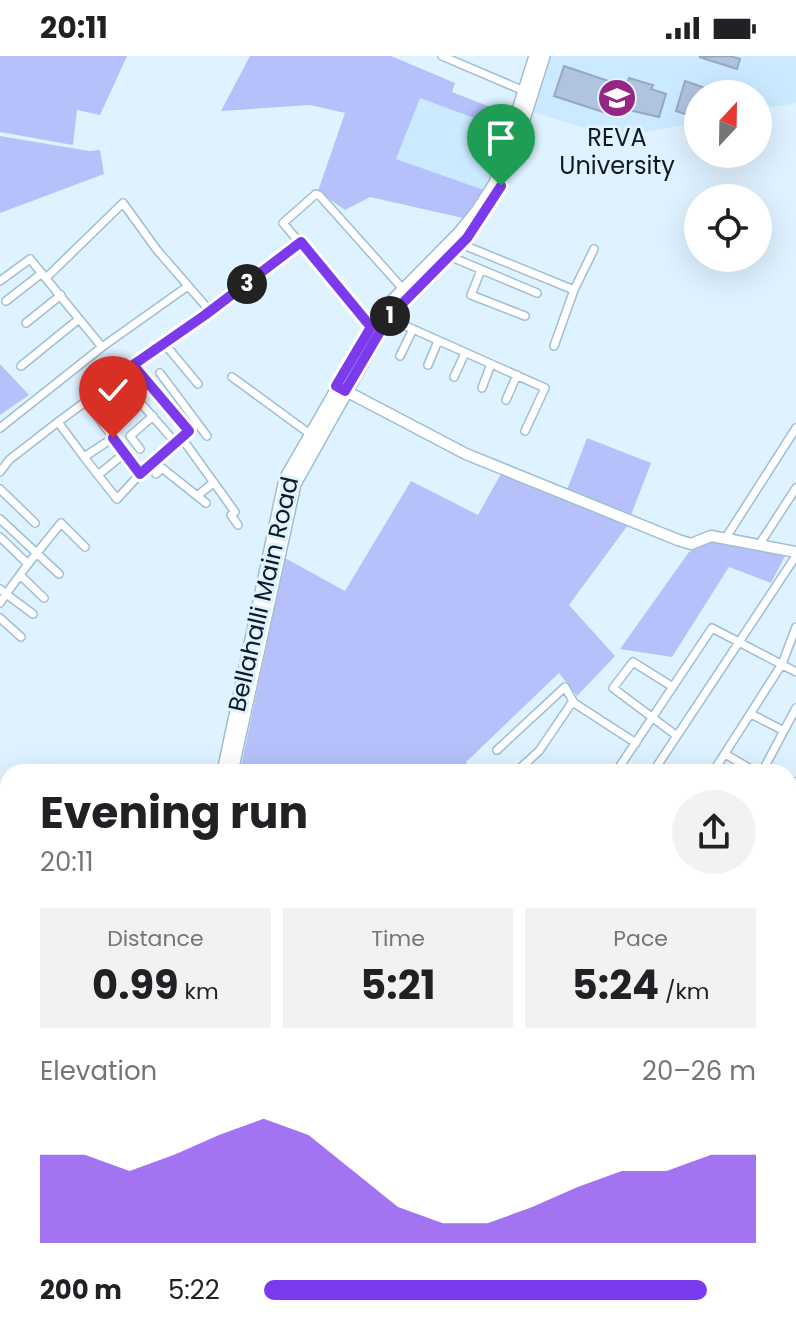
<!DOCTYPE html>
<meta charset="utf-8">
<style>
:root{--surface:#fff;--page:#f2f2f2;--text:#202124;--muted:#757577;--accent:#7c3aed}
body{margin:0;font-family:Poppins,sans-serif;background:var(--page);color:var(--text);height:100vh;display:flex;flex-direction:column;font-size:30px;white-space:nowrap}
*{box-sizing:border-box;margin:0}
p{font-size:26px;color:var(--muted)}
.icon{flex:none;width:44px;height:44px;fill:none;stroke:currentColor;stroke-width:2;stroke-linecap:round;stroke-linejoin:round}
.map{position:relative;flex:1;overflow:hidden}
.details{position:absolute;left:0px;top:708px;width:796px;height:574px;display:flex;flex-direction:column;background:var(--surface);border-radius:24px 24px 0 0;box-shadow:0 8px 32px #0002}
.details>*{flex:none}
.needle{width:52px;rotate:22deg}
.fabs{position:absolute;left:684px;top:24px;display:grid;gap:16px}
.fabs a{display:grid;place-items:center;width:88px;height:88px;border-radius:50%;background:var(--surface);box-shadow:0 8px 32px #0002;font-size:40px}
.pin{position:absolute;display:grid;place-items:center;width:68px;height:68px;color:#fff;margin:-82px -34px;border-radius:50% 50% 50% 0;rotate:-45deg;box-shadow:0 0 8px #0007}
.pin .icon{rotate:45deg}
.km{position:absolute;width:40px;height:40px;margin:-20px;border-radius:50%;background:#222;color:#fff;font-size:22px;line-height:40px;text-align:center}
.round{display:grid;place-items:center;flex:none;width:84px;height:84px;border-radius:42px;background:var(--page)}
.overview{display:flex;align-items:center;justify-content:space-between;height:136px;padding:0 40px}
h1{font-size:44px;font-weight:700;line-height:60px}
.stats{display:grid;grid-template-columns:repeat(3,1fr);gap:12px;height:136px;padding:8px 40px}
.stats div{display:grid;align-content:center;border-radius:0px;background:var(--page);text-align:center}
.stats b{font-size:40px;font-weight:700}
.stats small{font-size:22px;font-weight:400}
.stats p{font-size:22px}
.chart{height:224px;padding:16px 40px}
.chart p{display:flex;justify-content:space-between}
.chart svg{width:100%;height:144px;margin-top:8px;fill:var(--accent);opacity:.7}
ul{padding:0 40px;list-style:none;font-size:26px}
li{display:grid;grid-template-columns:128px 96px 1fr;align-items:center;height:60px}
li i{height:20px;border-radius:10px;background:var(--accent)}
.status{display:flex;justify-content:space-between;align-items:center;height:56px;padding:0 40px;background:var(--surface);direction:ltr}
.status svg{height:22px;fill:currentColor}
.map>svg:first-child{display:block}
</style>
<div class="status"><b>20:11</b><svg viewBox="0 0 49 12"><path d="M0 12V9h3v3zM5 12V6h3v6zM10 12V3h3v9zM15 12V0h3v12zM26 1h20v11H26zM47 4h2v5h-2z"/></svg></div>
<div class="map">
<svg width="796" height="1281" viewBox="0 0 796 1281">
<rect width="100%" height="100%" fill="#dff2ff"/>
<path fill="#cbeaff" d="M 550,0 L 796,0 L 796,47 L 758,54 L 758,38 L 698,38 L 698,66 L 646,76 L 598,76 L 532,56 Z
M 419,41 L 504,73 L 484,134 L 396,103 Z
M 0,1042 L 8,1048 L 8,1116 L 0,1128 Z
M 268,1274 L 384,1274 L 390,1281 L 279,1281 Z"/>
<path fill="#b6c0fb" d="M 0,0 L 127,0 L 100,59 L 77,54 L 73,89 L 0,76 Z
M 250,0 L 391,0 L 455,27 L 452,36 L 508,58 L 504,73 L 420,42 L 396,103 L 484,134 L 463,162 L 370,141 L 345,154 L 318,135 L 345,57 L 310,49 L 221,55 Z
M 0,80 L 89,95 L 100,94 L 104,118 L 0,157 Z
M 0,308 L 29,339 L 0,359 Z
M 587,382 L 651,407 L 631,459 L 567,434 Z
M 502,416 L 628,469 L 569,549 L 615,600 L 577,640 L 559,617 L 466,706 L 471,716 L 240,716 L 285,502 L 345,535 L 411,425 L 478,459 Z
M 711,486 L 785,500 L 771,527 L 729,511 L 672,601 L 620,593 L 689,496 Z
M 788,1052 L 796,1057 L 796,1159 L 788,1157 Z
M 788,1173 L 796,1174 L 796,1189 L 789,1199 L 796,1209 L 796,1281 L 729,1281 L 722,1274 L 788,1274 Z"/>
<path fill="#b0c3df" stroke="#96a8c3" stroke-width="2" d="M 730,0 L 740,3 L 737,13 L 699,1 Z
M 564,10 L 626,31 L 629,22 L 653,29 L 651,33 L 666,38 L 659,61 L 612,50 L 609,58 L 554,40 Z
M 685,25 L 711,34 L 709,38 L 698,38 L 698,62 L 676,55 Z"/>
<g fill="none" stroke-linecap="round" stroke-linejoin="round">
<g stroke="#9fbed2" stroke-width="10">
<path id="street" d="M 442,0 L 524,35
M 461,188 L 574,234 L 594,193
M 449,200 L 537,237
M 481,214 L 471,239 L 525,260
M 46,222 L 123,147 L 157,194 L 210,255
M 0,225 L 30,203 L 102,291
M 6,245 L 42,217
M 388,262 L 545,332 L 525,375
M 26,267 L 61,239
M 371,271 L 283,167 L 316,138 L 320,140 L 403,233
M 163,286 L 198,328
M 554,290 L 574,234
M 400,300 L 413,273
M 133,309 L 189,375
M 428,309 L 438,285
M 21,310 L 79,263
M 160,317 L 207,380
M 232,321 L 310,378
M 454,321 L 465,297
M 111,326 L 138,344 L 175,386 L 198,368
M 482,332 L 491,308
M 506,344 L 517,319
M 86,345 L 140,418 L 175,386
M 58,366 L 84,401 L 113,382
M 0,372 L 102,291 L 188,230
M 181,381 L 235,456 L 231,459 L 238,469
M 140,393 L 130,380 L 153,360
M 84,401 L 98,419 L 125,397
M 0,416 L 9,404 L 58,366 L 301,186
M 156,418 L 162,412 L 206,447
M 98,419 L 117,443 L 140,418
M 0,433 L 35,467
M 197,440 L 213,427
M 0,463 L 59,518
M 0,481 L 28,508 L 61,467 L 85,491
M 725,483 L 796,372
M 759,489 L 796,432
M 20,519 L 44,542
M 0,533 L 6,538 L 28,508
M 0,547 L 6,538 L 33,558
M 0,562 L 21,581
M 673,631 L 633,606 L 613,632 L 677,680
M 751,658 L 784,675
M 497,694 L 565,631 L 574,647 L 636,687
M 725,698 L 756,716
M 516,716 L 539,695 L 573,645
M 616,716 L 712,572 L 796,616
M 653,716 L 796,500
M 713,716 L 782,608 L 796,571
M 762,716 L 796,652
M 791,736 L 796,726
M 788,755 L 796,741
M 788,813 L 796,800
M 788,850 L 796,837
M 788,907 L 796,893
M 788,924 L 796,929
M 0,942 L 8,947
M 0,1019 L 8,1007
M 788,1163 L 796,1165
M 788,1219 L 796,1233
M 428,1281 L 433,1274
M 529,1281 L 534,1274
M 572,1281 L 578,1274
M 723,1281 L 729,1274"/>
</g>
<g stroke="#9fbed2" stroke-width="13">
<path id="secondary" d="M 342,333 L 466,398 L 678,484 L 691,488 L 711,480 L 796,496
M 0,998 L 8,1003
M 392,1274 L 398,1281
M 402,1274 L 409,1281"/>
</g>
<g stroke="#9fbed2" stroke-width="14">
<path id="primary" d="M 514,95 L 544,0
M 223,716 L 285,423 L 381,256 L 459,177 L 477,155 L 495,127 L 535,0
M 232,716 L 295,428 L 388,262 L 467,182 L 489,150
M 128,1281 L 129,1274
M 136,1281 L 137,1274"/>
</g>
<use href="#street" stroke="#fff" stroke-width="7"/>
<use href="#secondary" stroke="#fff" stroke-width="10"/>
<use href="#primary" stroke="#fff" stroke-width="11"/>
</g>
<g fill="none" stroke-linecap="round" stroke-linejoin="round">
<g stroke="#fff" stroke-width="16">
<path id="route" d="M 113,382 L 140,418 L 189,375 L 133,309 L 205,259 L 301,186 L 371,271 L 336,330 L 345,335 L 388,262 L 467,182 L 501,130"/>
</g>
<use href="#route" stroke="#7c3aed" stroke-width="10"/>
</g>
<defs>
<g id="university-disc" transform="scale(2)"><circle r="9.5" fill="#962685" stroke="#dff2ff"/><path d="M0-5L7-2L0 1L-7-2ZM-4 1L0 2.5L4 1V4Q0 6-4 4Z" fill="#fff"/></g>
</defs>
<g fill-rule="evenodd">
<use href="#university-disc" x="617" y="42"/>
</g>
<g text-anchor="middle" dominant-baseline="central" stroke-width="6" stroke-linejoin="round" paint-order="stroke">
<g font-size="24" fill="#0e1a21" stroke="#dff2ff">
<text x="617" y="81">REVA<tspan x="617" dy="28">University</tspan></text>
</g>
<g font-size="24" fill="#0e1a21" stroke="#dff2ff">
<text transform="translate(263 538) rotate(-77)">Bellahalli Main Road</text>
</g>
</g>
</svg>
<div class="fabs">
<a><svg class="needle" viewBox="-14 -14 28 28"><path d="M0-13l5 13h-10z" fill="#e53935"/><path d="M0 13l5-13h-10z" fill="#757577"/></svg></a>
<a><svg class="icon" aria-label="locate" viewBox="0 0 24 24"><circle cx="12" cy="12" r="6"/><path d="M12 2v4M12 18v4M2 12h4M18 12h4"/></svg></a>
</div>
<div class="pin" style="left:501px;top:130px;background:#1e9e55"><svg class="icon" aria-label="arrive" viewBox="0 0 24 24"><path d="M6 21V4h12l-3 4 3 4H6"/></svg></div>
<div class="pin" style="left:113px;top:382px;background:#d93025"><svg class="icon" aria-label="check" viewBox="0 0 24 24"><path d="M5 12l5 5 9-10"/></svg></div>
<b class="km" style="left:390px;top:260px">1</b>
<b class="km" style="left:247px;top:228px">3</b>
<section class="details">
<div class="overview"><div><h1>Evening run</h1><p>20:11</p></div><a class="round"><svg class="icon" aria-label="share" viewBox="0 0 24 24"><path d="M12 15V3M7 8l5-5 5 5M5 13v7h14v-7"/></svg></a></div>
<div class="stats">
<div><p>Distance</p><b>0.99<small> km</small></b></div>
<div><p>Time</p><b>5:21</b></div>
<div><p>Pace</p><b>5:24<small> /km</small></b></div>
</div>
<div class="chart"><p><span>Elevation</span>20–26 m</p>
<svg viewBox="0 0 160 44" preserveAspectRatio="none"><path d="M0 44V17L10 17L20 22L30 17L40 11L50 6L60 11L70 22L80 33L90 38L100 38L110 33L120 27L130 22L140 22L150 17L160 17V44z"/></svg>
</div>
<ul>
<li><b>200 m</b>5:22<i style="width:90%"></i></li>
</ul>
</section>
</div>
